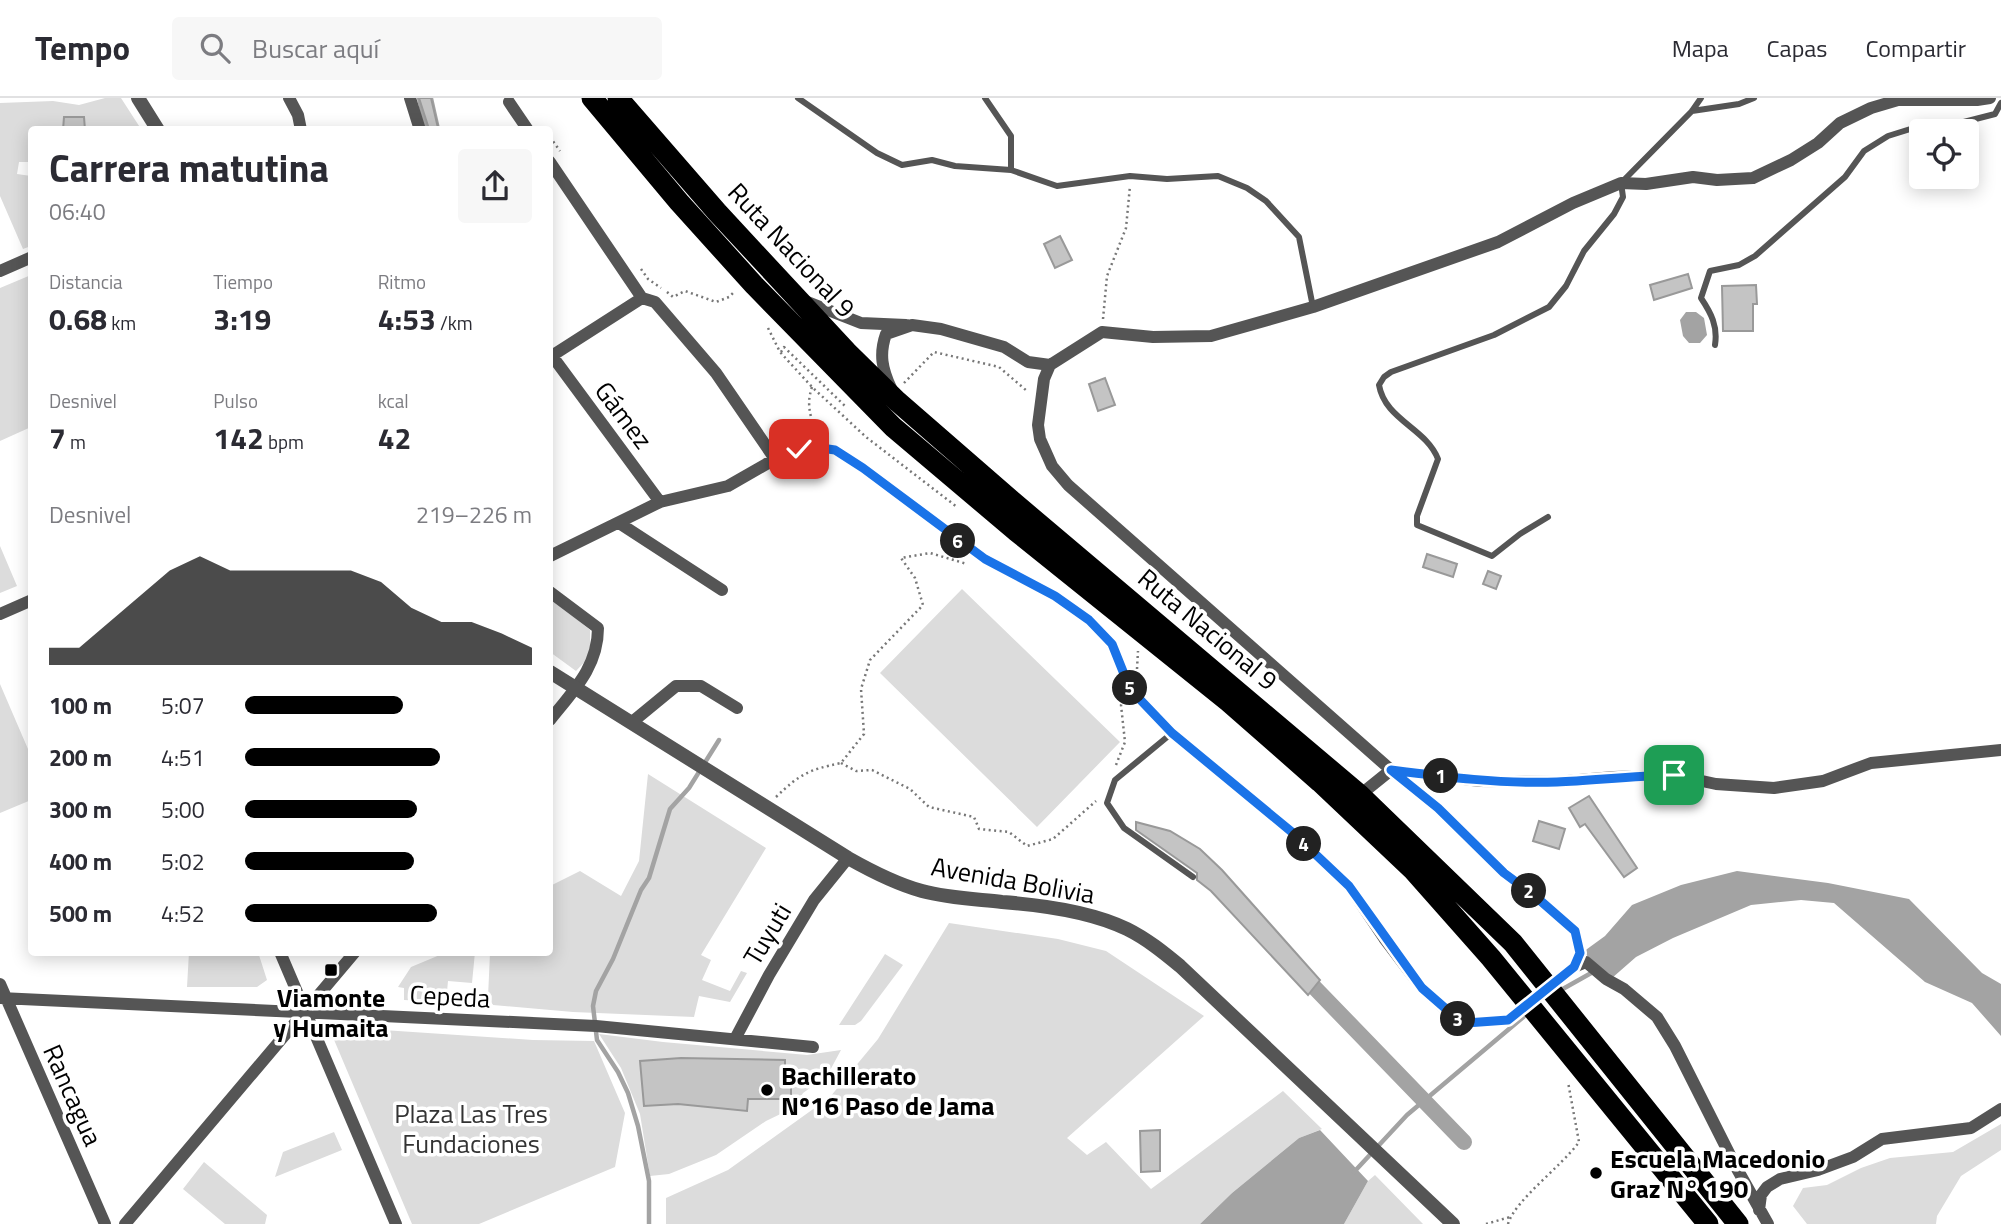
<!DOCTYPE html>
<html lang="es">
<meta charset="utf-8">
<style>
:root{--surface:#fff;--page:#f7f7f7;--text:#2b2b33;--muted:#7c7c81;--line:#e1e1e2;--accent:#000}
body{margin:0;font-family:"Titillium Web",sans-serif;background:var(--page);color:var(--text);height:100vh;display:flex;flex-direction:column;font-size:26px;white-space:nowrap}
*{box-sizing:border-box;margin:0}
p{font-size:23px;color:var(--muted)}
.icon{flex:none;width:38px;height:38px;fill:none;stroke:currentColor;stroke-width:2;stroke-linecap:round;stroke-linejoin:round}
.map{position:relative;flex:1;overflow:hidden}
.sheet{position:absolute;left:28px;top:28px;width:525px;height:830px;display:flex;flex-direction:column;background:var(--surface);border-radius:7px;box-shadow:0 4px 18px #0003}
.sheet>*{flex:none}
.tools{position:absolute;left:1909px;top:21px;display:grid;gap:14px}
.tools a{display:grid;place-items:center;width:70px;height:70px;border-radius:7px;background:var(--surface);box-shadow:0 4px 18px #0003;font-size:35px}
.pin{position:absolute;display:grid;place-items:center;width:60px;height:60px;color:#fff;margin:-30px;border-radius:14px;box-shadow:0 4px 10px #0006}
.km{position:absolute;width:35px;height:35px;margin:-18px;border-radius:50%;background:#222;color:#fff;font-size:19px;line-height:35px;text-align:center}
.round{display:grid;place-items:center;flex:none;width:74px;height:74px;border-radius:7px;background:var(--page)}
.overview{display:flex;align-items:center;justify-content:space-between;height:119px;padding:0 21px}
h1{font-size:38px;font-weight:700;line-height:52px}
.stats{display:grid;grid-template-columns:repeat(3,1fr);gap:10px;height:119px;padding:7px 21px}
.stats div{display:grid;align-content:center}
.stats b{font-size:30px;font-weight:700}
.stats small{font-size:19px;font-weight:400}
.stats p{font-size:19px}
.chart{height:196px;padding:14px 21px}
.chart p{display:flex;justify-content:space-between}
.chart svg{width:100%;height:126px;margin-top:7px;fill:var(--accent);opacity:.7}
ul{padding:0 21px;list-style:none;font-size:23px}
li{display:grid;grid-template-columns:112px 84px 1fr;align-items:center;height:52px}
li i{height:18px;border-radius:9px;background:var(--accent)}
header{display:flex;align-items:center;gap:42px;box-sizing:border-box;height:98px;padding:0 35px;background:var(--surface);border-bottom:2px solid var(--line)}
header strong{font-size:33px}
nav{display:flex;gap:38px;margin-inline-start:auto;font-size:24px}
.search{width:490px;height:63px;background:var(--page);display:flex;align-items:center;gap:18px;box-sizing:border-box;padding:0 24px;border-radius:7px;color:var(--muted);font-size:26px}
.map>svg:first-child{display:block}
</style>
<header>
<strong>Tempo</strong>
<div class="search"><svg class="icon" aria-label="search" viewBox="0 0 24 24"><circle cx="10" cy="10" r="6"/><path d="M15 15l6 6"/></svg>Buscar aquí</div>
<nav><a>Mapa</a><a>Capas</a><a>Compartir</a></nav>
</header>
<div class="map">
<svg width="2001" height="1126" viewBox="0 0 2001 1126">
<rect width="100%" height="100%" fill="#fff"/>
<path fill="#dcdcdc" d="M 105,0 L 121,0 L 141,31 L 32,32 L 31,64 L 19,64 L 17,76 L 31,78 L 31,148 L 23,151 L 0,98 L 0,5 L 53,3 L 79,7 Z
M 31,177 L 31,329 L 0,343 L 0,190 Z
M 0,448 L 17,488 L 0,495 Z
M 962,491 L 1120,644 L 1037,729 L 880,575 Z
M 550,499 L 590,532 L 590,558 L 576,573 L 550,554 Z
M 0,586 L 31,658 L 31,702 L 0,715 Z
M 648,676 L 766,750 L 701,857 L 711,862 L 702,882 L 730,893 L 741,873 L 747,875 L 730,904 L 699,898 L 694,919 L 573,914 L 493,907 L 488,899 L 490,855 L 479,854 L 550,854 L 550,788 L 580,773 L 621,798 L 639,763 Z
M 949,825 L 1058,841 L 1106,853 L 1204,918 L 1067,1040 L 1087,1057 L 1106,1044 L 1151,1091 L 1283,993 L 1322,1031 L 1299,1040 L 1232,1095 L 1200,1126 L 666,1126 L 666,1100 L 728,1072 L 830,999 L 878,941 Z
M 189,854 L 258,854 L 267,882 L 257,889 L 187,889 Z
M 447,854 L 475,854 L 472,885 L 448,883 L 446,904 L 404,902 L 404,890 L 398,889 L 411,869 Z
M 885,856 L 903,867 L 861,923 L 855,927 L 839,927 Z
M 338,929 L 533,942 L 594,943 L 625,1015 L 615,1069 L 479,1126 L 412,1126 L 332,937 Z
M 599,936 L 663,944 L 807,957 L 841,952 L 827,978 L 803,995 L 795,1009 L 766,1023 L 716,1057 L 669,1076 L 650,1078 L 640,1016 L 621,970 Z
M 2001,1026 L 2001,1052 L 1961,1078 L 1937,1118 L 1936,1126 L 1807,1126 L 1793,1108 L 1803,1090 L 1827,1087 L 1861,1070 L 1890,1060 L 1953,1054 Z
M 334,1034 L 342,1052 L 275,1079 L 283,1054 Z
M 204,1064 L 267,1117 L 265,1126 L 225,1126 L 183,1091 Z
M 1375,1077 L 1423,1126 L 1344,1126 L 1368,1083 Z"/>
<path fill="#a3a3a3" d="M 1686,214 L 1696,214 L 1704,220 L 1707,237 L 1700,245 L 1689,245 L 1683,238 L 1680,222 Z
M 1737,773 L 1828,785 L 1909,801 L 1982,875 L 2001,886 L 2001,938 L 1972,905 L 1925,884 L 1834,805 L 1801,802 L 1751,807 L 1673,840 L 1636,859 L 1612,880 L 1583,854 L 1605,838 L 1632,807 L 1681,787 Z
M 1320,1032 L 1368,1083 L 1344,1126 L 1200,1126 L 1232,1095 L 1299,1040 Z"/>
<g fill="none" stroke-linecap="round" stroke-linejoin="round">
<path stroke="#a3a3a3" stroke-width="4.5" d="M 1561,892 L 1593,874
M 1354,1074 L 1407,1017 L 1528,915
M 649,1126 L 649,1083 L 638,1028 L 628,995 L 618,974 L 597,942 L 593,908 L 596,893 L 613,861 L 641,792 L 649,780 L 670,711 L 689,690 L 719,642"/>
<path stroke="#a3a3a3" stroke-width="16" d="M 425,0 L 432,31
M 1314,889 L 1464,1044"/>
</g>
<path fill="#c4c4c4" stroke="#999" stroke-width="2" d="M 419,0 L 431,0 L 438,30 L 429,31 Z
M 64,19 L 84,19 L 85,32 L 63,32 Z
M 1060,138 L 1072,162 L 1055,170 L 1044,146 Z
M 1688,176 L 1692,190 L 1654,202 L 1650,187 Z
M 1756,187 L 1757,206 L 1753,206 L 1753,233 L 1723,233 L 1722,188 Z
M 1105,280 L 1115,307 L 1098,313 L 1089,286 Z
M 1427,456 L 1457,466 L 1453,479 L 1423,469 Z
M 1488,473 L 1501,478 L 1496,491 L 1483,486 Z
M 1589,698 L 1637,770 L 1624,779 L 1585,726 L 1580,729 L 1569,710 Z
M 1539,723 L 1565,731 L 1559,751 L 1533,743 Z
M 1136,724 L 1170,733 L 1200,751 L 1222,772 L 1320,882 L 1308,897 L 1211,793 L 1197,782 L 1197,775 L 1136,732 Z
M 681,960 L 785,962 L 785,973 L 791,973 L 791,1001 L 748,1001 L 747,1013 L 678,1006 L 644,1008 L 640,963 Z
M 1160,1032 L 1160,1073 L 1141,1074 L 1140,1033 Z"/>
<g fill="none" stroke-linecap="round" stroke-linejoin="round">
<path stroke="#777" stroke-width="2.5" stroke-dasharray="2 3.5" stroke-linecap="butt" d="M 550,39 L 560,53
M 641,171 L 648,181 L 661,190
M 667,194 L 673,199 L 685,193 L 716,204 L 729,199 L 735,193
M 1103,221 L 1107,178 L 1126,130 L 1130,88
M 768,230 L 780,254 L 812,289 L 866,339 L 957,409
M 781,254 L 784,249 L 845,308
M 904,285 L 934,254 L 999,269 L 1027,293
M 812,289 C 805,310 813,317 813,336
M 1137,571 L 1138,553
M 841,665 L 856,673 L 872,672 L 910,691 L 929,709 L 974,719 L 979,731 L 1009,734 L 1027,748 L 1053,741 L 1096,703
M 1116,667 L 1125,644 L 1121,607 L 1123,602
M 776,699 C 800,676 808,672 841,665 L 864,636 L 861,591 L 870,562 L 923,507 L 915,480 L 901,460 L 930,455 L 967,466
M 1486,1126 L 1510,1119
M 1508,1126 C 1515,1102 1562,1068 1579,1044 L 1568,984"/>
<path stroke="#555" stroke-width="6" d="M 798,0 L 877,55 L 902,67 L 932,62 L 955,68 L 1011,72 L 1057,88 L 1130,78 L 1167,81 L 1218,78 L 1247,90 L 1266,103 L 1299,139 L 1313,209
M 985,0 L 1011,38 L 1011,72
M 1692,13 L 1739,6 L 1754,0
M 1715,247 C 1718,228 1711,215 1701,200 L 1710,173 L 1739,167 L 1755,158 L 1845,79 L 1864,53 L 1888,38 L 1920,28 L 1952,27 L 1995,16 L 2001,5
M 1548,419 L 1520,436 L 1492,458 L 1417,427 L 1417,418 L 1438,361 C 1426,330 1385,322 1379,287 L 1384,279 L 1391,274 L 1494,237 L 1549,209 L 1566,188 L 1584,153 L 1614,116 L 1623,99 L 1621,85 L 1692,13 L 1701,0
M 1172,635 L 1115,682 L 1107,705 L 1124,730 L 1193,779
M 1395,676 L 1438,711 L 1504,775 L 1535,798 L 1575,833 L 1580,854 L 1574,869 L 1508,922"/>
<path stroke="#555" stroke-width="12" d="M 289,0 L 298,17 L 301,32
M 410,0 L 420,32
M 509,4 L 528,32
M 550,64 L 642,200
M 0,173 L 32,159
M 805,203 L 861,225 L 906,227
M 550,255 L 660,404
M 550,259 L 642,200 L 655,204 L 716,275 L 775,361
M 891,290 C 882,271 879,256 886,236 L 912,227 L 941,231 L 1004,249 L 1028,264 L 1050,267
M 619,425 L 722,492
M 550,458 L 660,404 L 728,388 L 775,361 L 799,351 L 814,349 L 835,352 L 863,370 L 985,461 L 1055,498 L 1089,522 L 1112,546 L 1130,591 L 1172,635 L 1293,735 L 1349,788 L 1384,840 L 1422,890 L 1453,918 L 1466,925 L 1508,922
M 550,494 L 598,530 C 598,569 573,593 550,622
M 0,516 L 32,502
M 631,625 L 676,588 L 701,588 L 737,610
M 1391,672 L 1068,387 L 1052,368 L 1040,341 L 1038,327 L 1044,281 L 1050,267 L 1102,234 L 1153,239 L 1211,238 L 1313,209 L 1498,144 L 1573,105 L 1621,85 L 1646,86 L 1693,79 L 1717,82 L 1753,80 L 1791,62 L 1818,45 L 1840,25 L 1871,10 L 1898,2 L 1977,2 L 1990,0
M 1360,697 L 1391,672 L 1480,683 L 1556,684 L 1614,679 L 1674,677 L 1716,686 L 1774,690 L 1823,683 L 1871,665 L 2001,652
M 280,854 L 396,1126
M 1574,869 L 1586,864 L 1606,881 L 1624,891 L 1657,919 L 1675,948 L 1736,1069 L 1768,1126
M 0,886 L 105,1126
M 0,900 L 596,928 L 813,949
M 735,941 L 769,877 L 814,802 L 848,760
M 1759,1112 L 1761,1097 L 1767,1089 L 1780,1081 L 1818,1072 L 1853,1059 L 1882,1041 L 1971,1030 L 2001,1011
M 125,1126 L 355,854"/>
<path stroke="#555" stroke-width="14" d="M 138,0 L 158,32
M 550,574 L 848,760 C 871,773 896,786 922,793 C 948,800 975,801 1002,804 C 1043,807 1090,813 1127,831 C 1147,841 1163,854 1180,868 L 1453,1126"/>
<path stroke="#000" stroke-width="21" d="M 592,0 L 679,104 L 754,187 L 893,329 L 1016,433 L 1229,604 L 1320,684 L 1414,773 L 1491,860 L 1708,1126
M 618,0 L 717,114 L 847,254 L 897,303 L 1012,403 L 1360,697 L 1513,845 L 1738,1126"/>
</g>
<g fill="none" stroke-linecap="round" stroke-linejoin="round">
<g stroke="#fff" stroke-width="14">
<path id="route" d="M 799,351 L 814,349 L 835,352 L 863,370 L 985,461 L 1055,498 L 1089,522 L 1112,546 L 1130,591 L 1172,635 L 1293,735 L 1349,788 L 1422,890 L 1454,918 L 1466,925 L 1508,922 L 1574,869 L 1580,855 L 1575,833 L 1535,798 L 1504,775 L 1438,710 L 1391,672 C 1446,679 1501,686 1557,684 C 1596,682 1635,678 1674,677"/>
</g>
<use href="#route" stroke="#1a73e8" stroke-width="9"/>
</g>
<g fill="#000" stroke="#fff" stroke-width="2.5">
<rect x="324" y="865" width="14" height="14" rx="3.5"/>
<circle cx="767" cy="992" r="7"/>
<circle cx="1596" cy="1075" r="7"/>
</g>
<g text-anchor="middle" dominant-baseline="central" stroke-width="7" stroke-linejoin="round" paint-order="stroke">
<g font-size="26" fill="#000" stroke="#fff">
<text transform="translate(792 152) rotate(47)">Ruta Nacional 9</text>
<text transform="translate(624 317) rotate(53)">Gámez</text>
<text transform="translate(1208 531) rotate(40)">Ruta Nacional 9</text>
<text transform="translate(1013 782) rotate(10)">Avenida Bolivia</text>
<text transform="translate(767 836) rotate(-59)">Tuyuti</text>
<text transform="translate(450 898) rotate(3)">Cepeda</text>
<text transform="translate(73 997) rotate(66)">Rancagua</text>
</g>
<g font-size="26" font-weight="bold" fill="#000" stroke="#fff" text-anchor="start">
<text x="331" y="899" text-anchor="middle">Viamonte<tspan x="331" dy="30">y Humaita</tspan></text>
<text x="781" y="977">Bachillerato<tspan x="781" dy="30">Nº16 Paso de Jama</tspan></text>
<text x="1610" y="1060">Escuela Macedonio<tspan x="1610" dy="30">Graz N° 190</tspan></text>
</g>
<g font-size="26" fill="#333" stroke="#fff">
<text x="471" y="1015">Plaza Las Tres<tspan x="471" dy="30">Fundaciones</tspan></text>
</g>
</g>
</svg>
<div class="tools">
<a><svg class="icon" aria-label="locate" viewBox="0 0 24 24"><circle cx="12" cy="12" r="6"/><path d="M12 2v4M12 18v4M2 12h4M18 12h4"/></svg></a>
</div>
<div class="pin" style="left:1674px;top:677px;background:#1e9e55"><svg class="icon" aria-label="arrive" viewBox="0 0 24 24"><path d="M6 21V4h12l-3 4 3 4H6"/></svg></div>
<div class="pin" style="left:799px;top:351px;background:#d93025"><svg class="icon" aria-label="check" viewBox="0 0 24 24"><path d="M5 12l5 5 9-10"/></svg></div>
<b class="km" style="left:1441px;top:678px">1</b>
<b class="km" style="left:1529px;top:793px">2</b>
<b class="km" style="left:1458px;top:921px">3</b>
<b class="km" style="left:1304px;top:746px">4</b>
<b class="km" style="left:1130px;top:590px">5</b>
<b class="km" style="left:958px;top:443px">6</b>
<section class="sheet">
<div class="overview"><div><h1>Carrera matutina</h1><p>06:40</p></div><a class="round"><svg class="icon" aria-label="share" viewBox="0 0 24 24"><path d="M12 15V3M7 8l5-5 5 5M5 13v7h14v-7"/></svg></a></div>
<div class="stats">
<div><p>Distancia</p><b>0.68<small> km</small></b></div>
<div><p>Tiempo</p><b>3:19</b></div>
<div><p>Ritmo</p><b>4:53<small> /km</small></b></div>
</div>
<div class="stats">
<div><p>Desnivel</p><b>7<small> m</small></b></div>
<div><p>Pulso</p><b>142<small> bpm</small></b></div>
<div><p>kcal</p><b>42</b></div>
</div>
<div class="chart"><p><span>Desnivel</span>219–226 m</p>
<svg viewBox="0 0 160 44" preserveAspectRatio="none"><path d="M0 44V38L10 38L20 29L30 20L40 11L50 6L60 11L70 11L80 11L90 11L100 11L110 15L120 24L130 29L140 29L150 33L160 38V44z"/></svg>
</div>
<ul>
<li><b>100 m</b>5:07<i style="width:55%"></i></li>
<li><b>200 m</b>4:51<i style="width:68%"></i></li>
<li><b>300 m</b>5:00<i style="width:60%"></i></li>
<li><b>400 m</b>5:02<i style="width:59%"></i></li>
<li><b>500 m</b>4:52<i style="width:67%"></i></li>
</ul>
</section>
</div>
